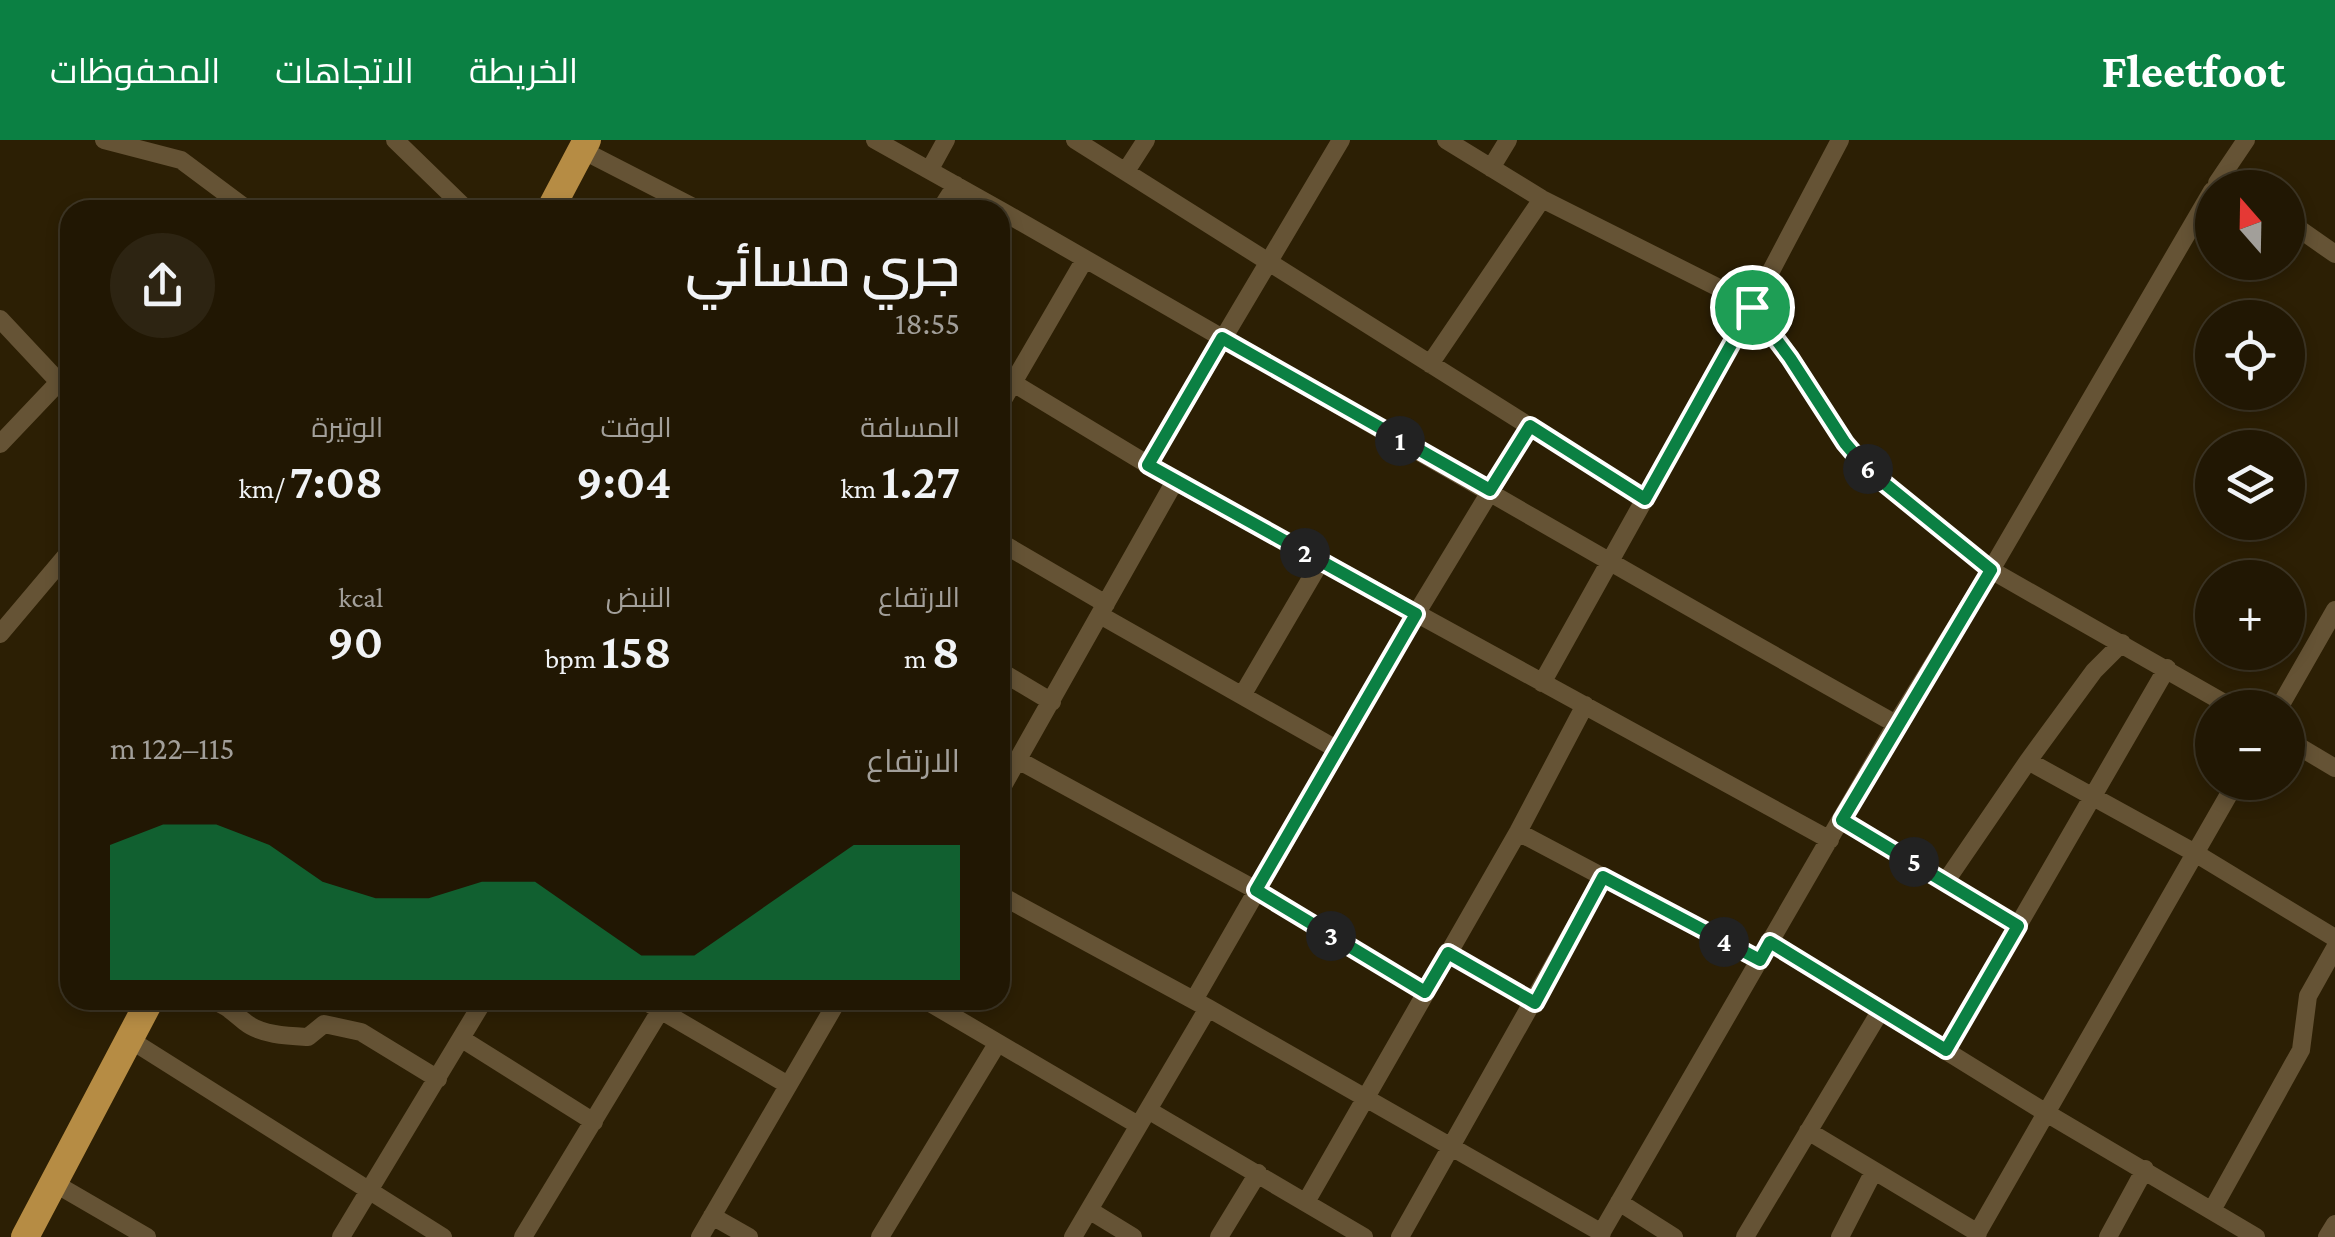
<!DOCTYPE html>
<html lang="ar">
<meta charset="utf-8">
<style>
:root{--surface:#211703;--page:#2d2412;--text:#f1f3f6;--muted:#a29f9a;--line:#3e3625;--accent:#0b8043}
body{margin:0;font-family:"Crimson Pro",Cairo,serif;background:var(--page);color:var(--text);direction:rtl;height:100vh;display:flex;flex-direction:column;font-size:38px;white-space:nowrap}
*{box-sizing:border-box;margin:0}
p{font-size:32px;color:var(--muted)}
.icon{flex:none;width:55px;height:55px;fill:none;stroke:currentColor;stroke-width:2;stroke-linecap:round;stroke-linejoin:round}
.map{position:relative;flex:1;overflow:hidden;direction:ltr}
.panel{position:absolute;left:60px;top:60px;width:950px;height:810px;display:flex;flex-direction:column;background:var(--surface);border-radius:30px;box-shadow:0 5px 15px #0003,0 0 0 2px var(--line);direction:rtl}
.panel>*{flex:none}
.needle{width:65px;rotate:340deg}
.controls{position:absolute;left:2195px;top:30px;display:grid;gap:20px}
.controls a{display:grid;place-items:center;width:110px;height:110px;border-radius:50%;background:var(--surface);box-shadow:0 5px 15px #0003,0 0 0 2px var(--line);font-size:50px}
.pin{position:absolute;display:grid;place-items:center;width:85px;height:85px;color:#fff;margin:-42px;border:5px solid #fff;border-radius:50%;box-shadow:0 2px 10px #0007}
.km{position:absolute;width:50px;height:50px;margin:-25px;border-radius:50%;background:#222;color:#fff;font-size:28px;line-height:50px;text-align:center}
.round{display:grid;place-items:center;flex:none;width:105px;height:105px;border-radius:52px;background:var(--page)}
.head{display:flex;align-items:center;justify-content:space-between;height:170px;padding:0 50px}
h1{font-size:55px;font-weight:600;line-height:75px}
.stats{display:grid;grid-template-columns:repeat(3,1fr);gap:15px;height:170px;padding:10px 50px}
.stats div{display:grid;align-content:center}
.stats b{font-size:50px;font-weight:600}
.stats small{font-size:28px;font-weight:400}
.stats p{font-size:28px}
.chart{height:280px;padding:20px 50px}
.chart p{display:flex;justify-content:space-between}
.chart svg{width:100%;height:180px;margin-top:10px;fill:var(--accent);opacity:.7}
header{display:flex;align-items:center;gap:60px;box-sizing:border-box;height:140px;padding:0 50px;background:var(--accent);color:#fff}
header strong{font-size:48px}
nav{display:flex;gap:55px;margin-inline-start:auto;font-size:35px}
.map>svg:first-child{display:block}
</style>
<header>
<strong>Fleetfoot</strong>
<nav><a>الخريطة</a><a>الاتجاهات</a><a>المحفوظات</a></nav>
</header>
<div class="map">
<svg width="2335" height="1097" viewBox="0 0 2335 1097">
<rect width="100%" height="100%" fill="#2c1f04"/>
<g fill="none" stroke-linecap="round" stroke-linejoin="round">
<path stroke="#655335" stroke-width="18" d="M 104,0 L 181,20 L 248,70
M 395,0 L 467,70
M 875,0 L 1000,70
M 1075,0 L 1645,359
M 1446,0 L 1542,59 L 1739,158 L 1752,167 L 1791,218 L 1845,303 L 1868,330 L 1991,430 L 2233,568
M 582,10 L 699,70
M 1491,28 L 1508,0
M 930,29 L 946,0
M 1126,31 L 1146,0
M 2217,43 L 2246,0
M 940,70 L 956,45
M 1000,70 C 1299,241 1595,416 1896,584
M 2288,81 L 2335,114
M 0,179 L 59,242 L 70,250
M 1430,224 L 1542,59
M 1000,235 L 1175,341 L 1830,700
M 1000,265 L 1085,119
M 0,304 L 59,242
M 1148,325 L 1341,0
M 1000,402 L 1106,464
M 1100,475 L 1338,610
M 0,494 L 70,411
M 1000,531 L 1052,562
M 1542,543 L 1752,167 L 1840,0
M 1243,554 L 1321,421
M 2279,568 L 2335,470
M 2288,600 L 2335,628
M 1018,620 L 1256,750 L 1425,852
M 2028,621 L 2195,713 L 2335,798
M 1000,651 L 1175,341
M 1841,680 L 2018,786
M 1518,692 L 1760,820
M 1946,741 L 2028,621 L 2094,531 L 2122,503
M 1000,755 L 1208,868 L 1602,1093
M 1770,802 L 2048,974 L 2256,1097
M 1448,813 L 1535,863
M 212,860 C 229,867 232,872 245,882 C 261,895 288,896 308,897 L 324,884 L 361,892 L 438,939
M 643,860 L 788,945
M 925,860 L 1138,985
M 1194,860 L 1416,474 L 1530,286
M 129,899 L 443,1097
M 462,899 L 594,982
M 1946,910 L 2167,528
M 1148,970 L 1364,1097
M 1808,991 L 1978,1093
M 54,1043 L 147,1097
M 1306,1062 L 1518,692 L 1585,565
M 1619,1062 L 1674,1097
M 1089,1070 L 1133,1097
M 2212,1070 L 2301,910 L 2308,856 L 2335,808
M 712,1076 L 749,1097
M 341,1097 L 484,860
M 523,1097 L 660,871
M 700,1097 L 838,860
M 880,1097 L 997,904
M 1073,1097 L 1208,868
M 1219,1097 L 1258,1033
M 1400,1097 L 1603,737
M 1599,1097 L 1896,584 L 1991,430 L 2212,51
M 1745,1097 L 1881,870
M 1840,1097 L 1874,1031
M 1975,1097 L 2236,642
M 2108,1097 L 2145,1029
M 2327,1097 L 2335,1084"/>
<path stroke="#b68c44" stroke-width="28" d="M 550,70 L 587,0
M 25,1097 L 150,860"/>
</g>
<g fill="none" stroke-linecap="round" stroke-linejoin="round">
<g stroke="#fff" stroke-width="20">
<path id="route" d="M 1752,167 L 1790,218 L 1845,303 L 1868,330 L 1991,430 L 1842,680 L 2018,786 L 1946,910 L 1770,802 L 1760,820 L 1603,737 L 1535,863 L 1448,813 L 1425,852 L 1256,750 L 1416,474 L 1148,325 L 1222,198 L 1490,350 L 1530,286 L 1645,359 Z"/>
</g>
<use href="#route" stroke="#0b8043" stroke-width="12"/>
</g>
</svg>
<div class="controls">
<a><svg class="needle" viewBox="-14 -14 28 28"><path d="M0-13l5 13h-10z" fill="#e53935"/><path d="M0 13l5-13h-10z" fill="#a29f9a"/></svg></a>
<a><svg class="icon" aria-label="locate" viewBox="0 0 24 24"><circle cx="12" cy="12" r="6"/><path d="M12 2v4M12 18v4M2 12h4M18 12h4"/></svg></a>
<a><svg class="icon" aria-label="layers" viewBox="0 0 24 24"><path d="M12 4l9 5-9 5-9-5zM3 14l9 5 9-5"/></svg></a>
<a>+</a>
<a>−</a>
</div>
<div class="pin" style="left:1752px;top:167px;background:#1e9e55"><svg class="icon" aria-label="arrive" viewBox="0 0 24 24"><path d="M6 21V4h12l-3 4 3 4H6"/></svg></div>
<b class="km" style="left:1400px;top:301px">1</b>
<b class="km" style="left:1305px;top:413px">2</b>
<b class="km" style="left:1331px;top:796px">3</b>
<b class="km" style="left:1724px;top:802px">4</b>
<b class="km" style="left:1914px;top:722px">5</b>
<b class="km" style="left:1868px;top:329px">6</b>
<section class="panel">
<div class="head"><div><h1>جري مسائي</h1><p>18:55</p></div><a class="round"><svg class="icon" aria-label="share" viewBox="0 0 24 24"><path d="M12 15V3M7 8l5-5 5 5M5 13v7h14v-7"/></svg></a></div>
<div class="stats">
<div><p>المسافة</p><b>1.27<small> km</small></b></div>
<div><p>الوقت</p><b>9:04</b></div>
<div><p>الوتيرة</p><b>7:08<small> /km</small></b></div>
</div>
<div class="stats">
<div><p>الارتفاع</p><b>8<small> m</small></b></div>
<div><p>النبض</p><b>158<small> bpm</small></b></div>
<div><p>kcal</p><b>90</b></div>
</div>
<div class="chart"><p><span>الارتفاع</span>115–122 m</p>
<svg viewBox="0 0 160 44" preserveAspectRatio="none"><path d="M0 44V11L10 6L20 6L30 11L40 20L50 24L60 24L70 20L80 20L90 29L100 38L110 38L120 29L130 20L140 11L150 11L160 11V44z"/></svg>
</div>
</section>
</div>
